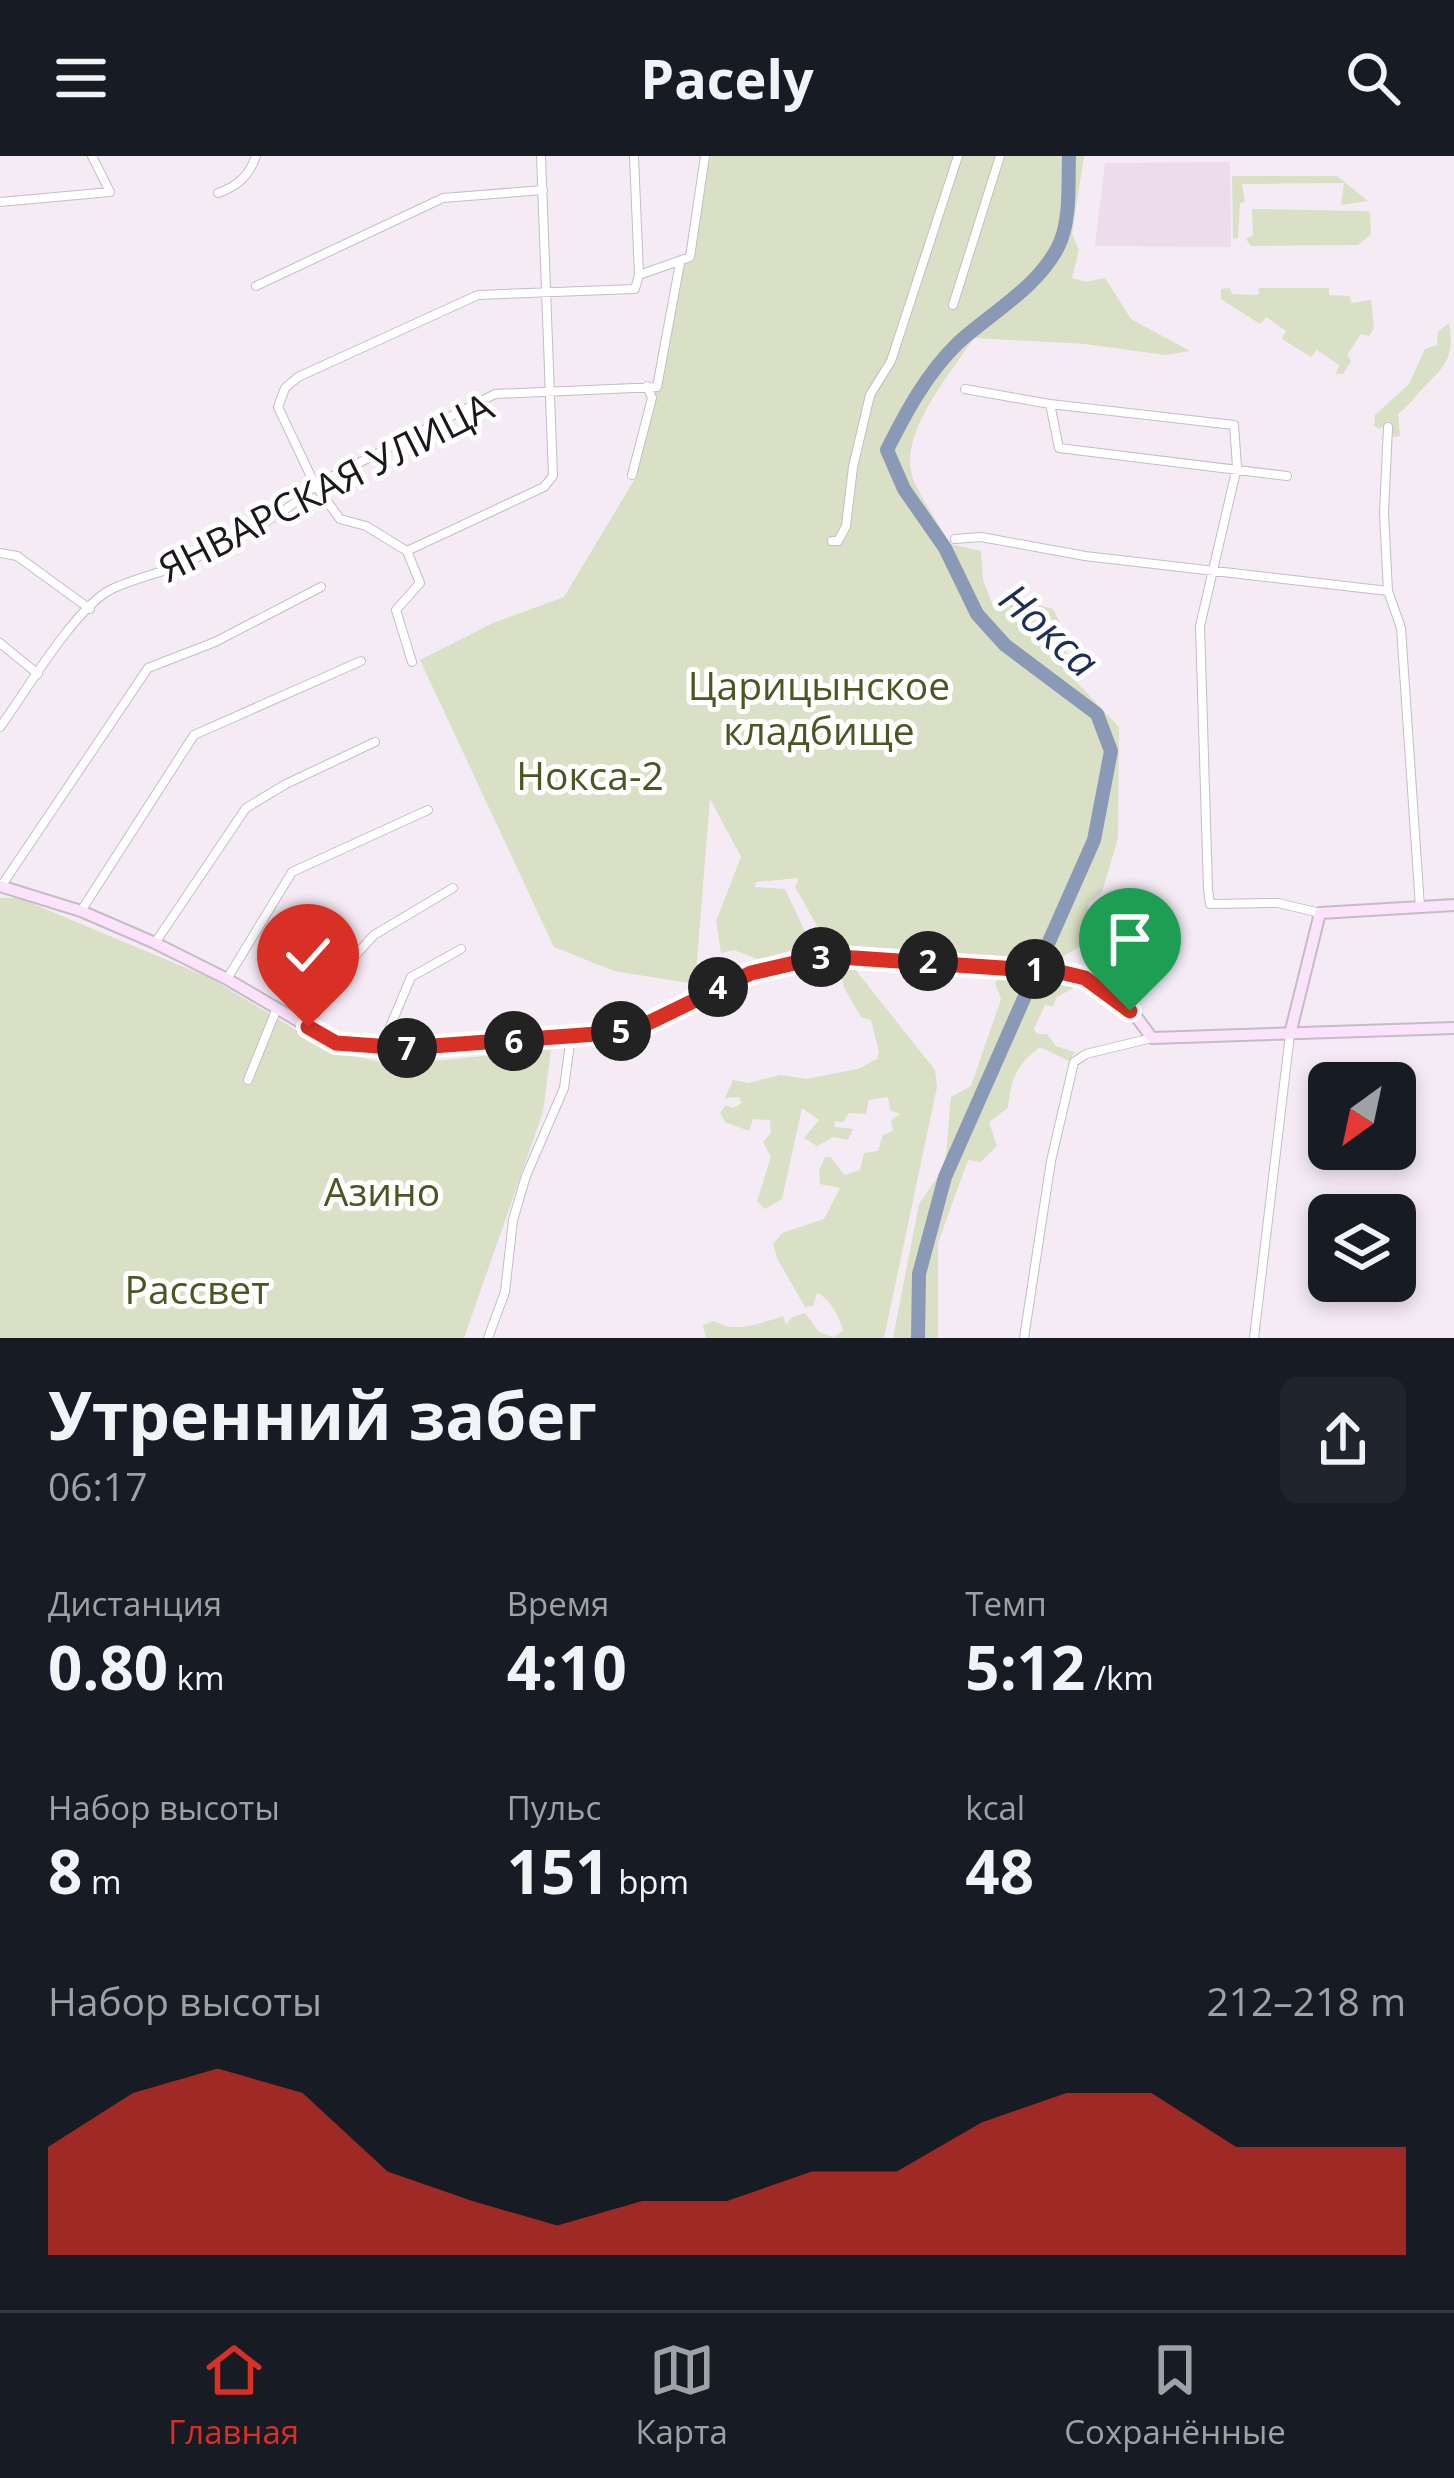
<!DOCTYPE html>
<html lang="ru">
<meta charset="utf-8">
<style>
:root{--surface:#171b24;--page:#20242c;--text:#f1f3f6;--muted:#9ea1a6;--line:#363941;--accent:#d93025}
body{margin:0;font-family:"Open Sans",sans-serif;background:var(--page);color:var(--text);height:100vh;display:flex;flex-direction:column;font-size:45px;white-space:nowrap}
*{box-sizing:border-box;margin:0}
p{font-size:39px;color:var(--muted)}
.icon{flex:none;width:66px;height:66px;fill:none;stroke:currentColor;stroke-width:2;stroke-linecap:round;stroke-linejoin:round}
.map{position:relative;height:1182px;overflow:hidden}
.details{display:flex;flex-direction:column;background:var(--surface);flex:1}
.details>*{flex:none}
.needle{width:78px;rotate:213deg}
.controls{position:absolute;left:1308px;top:906px;display:grid;gap:24px}
.controls a{display:grid;place-items:center;width:108px;height:108px;border-radius:18px;background:var(--surface);box-shadow:0 6px 18px #0003;font-size:60px}
.pin{position:absolute;display:grid;place-items:center;width:102px;height:102px;color:#fff;margin:-123px -51px;border-radius:50% 50% 50% 0;rotate:-45deg;box-shadow:0 0 12px #0007}
.pin .icon{rotate:45deg}
.km{position:absolute;width:60px;height:60px;margin:-30px;border-radius:50%;background:#222;color:#fff;font-size:33px;line-height:60px;text-align:center}
.round{display:grid;place-items:center;flex:none;width:126px;height:126px;border-radius:18px;background:var(--page)}
.head{display:flex;align-items:center;justify-content:space-between;height:204px;padding:0 48px}
h1{font-size:66px;font-weight:700;line-height:90px}
.stats{display:grid;grid-template-columns:repeat(3,1fr);gap:18px;height:204px;padding:12px 48px}
.stats div{display:grid;align-content:center}
.stats b{font-size:60px;font-weight:700}
.stats small{font-size:33px;font-weight:400}
.stats p{font-size:33px}
.chart{height:336px;padding:24px 48px}
.chart p{display:flex;justify-content:space-between}
.chart svg{width:100%;height:216px;margin-top:12px;fill:var(--accent);opacity:.7}
header{display:flex;justify-content:space-between;align-items:center;height:156px;padding:0 48px;background:var(--surface);font-size:54px;font-weight:700}
.menu{display:flex;justify-content:space-around;align-items:center;height:168px;border-top:3px solid var(--line);background:var(--surface);font-size:33px;color:var(--muted)}
.menu a{display:grid;justify-items:center;gap:6px}
.menu .active{color:var(--accent)}
.map>svg:first-child{display:block}
</style>
<header><svg class="icon" aria-label="menu" viewBox="0 0 24 24"><path d="M4 6h16M4 12h16M4 18h16"/></svg>Pacely<svg class="icon" aria-label="search" viewBox="0 0 24 24"><circle cx="10" cy="10" r="6"/><path d="M15 15l6 6"/></svg></header>
<div class="map">
<svg width="1454" height="1182" viewBox="0 0 1454 1182">
<rect width="100%" height="100%" fill="#f5ebf5"/>
<path fill="#ecdcec" d="M 1230,6 L 1231,91 L 1095,90 L 1105,7 Z"/>
<path fill="#d9e0c5" d="M 711,0 L 1084,0 L 1072,78 L 1079,94 L 1072,122 L 1086,126 L 1105,122 L 1131,163 L 1190,195 L 1166,199 L 1085,188 L 974,182 C 950,218 897,279 913,323 C 922,345 939,367 950,388 L 981,395 L 983,424 L 995,455 L 1022,444 L 1053,453 L 1063,473 L 1069,518 L 1119,571 L 1118,682 L 1102,736 L 1089,747 L 1079,791 L 1052,807 L 840,791 L 827,787 L 795,731 L 799,722 L 756,726 L 755,731 L 785,733 L 811,788 L 760,804 L 734,794 L 721,797 L 716,765 L 741,701 L 710,643 L 695,828 L 614,815 L 554,791 L 420,504 L 493,467 L 564,441 L 636,321 L 684,101 Z
M 1232,20 L 1337,20 L 1368,45 L 1341,49 L 1344,27 L 1242,28 L 1245,46 L 1240,47 L 1238,82 L 1233,83 Z
M 1252,53 L 1366,55 L 1370,56 L 1371,78 L 1358,89 L 1251,90 L 1246,83 L 1253,79 Z
M 1230,132 L 1232,138 L 1258,139 L 1259,132 L 1329,132 L 1329,139 L 1350,140 L 1351,147 L 1371,144 L 1374,172 L 1369,180 L 1361,178 L 1347,199 L 1351,205 L 1343,218 L 1336,218 L 1339,209 L 1317,194 L 1311,201 L 1282,183 L 1286,175 L 1266,161 L 1260,168 L 1221,143 L 1221,133 Z
M 1449,167 C 1454,198 1448,208 1426,229 C 1416,239 1410,249 1398,258 L 1400,280 L 1393,281 L 1389,264 L 1380,273 L 1374,270 L 1375,259 L 1409,228 L 1425,193 L 1437,189 L 1438,176 Z
M 0,742 L 19,742 L 210,822 L 329,894 L 393,909 L 551,893 L 543,956 L 464,1182 L 0,1182 Z
M 854,812 L 935,914 L 937,931 L 884,1182 L 706,1182 L 703,1169 L 714,1165 C 735,1178 761,1167 783,1160 L 786,1169 L 792,1161 L 805,1157 L 819,1176 L 833,1181 L 843,1175 C 840,1162 830,1142 817,1137 L 813,1150 L 805,1151 L 777,1102 L 773,1088 L 782,1077 L 824,1063 L 840,1032 L 820,1028 L 819,1015 L 825,1001 L 831,1001 L 844,1019 L 860,1014 L 864,997 L 878,995 L 883,979 L 893,975 L 891,964 L 900,958 L 890,954 L 888,941 L 869,944 L 866,958 L 849,957 L 843,966 L 834,965 L 835,971 L 853,973 L 848,984 L 833,981 L 817,990 L 804,982 L 819,964 L 802,952 L 782,1043 L 765,1053 L 757,1045 L 771,1001 L 763,986 L 771,977 L 770,964 L 753,963 L 749,975 L 725,966 L 720,957 L 726,949 L 733,952 L 742,947 L 739,941 L 725,942 L 733,924 L 748,927 L 780,919 L 806,923 L 858,913 L 877,903 L 879,896 L 871,864 L 861,861 L 844,832 L 841,813 Z
M 1001,818 L 1068,823 L 1079,829 L 1057,841 L 1053,850 L 1045,849 L 1034,873 L 1037,878 L 1047,878 L 1056,890 L 1075,896 L 1069,905 L 1040,891 C 1016,909 1011,923 1008,952 L 989,966 L 997,990 L 981,1006 L 968,1004 L 938,1087 L 938,1182 L 893,1182 L 919,1048 L 945,1010 L 951,941 L 971,930 L 1001,843 L 995,827 Z"/>
<g fill="none" stroke-linecap="round" stroke-linejoin="round">
<path stroke="#8a99b6" stroke-width="14" d="M 918,1182 L 919,1118 L 945,1021 L 1094,684 L 1111,595 L 1097,558 L 1005,489 L 977,458 L 945,392 L 904,333 L 887,294 C 906,256 927,217 958,187 C 991,157 1037,132 1058,91 C 1071,65 1068,29 1069,0"/>
<g stroke="#c6bcc5" stroke-width="10">
<path id="street" d="M 218,37 C 238,30 249,20 256,0
M 0,46 L 110,36 L 92,0
M 639,119 L 690,101 L 705,0
M 256,130 L 443,42 L 543,34
M 953,149 L 1000,0
M 965,233 L 1050,248 L 1234,269 L 1237,311 L 1200,470 L 1208,733 L 1210,748 L 1278,747 L 1320,757
M 1050,248 L 1059,292 L 1287,320
M 1388,271 L 1384,357 L 1388,435 L 1401,472 L 1420,751
M 632,319 L 652,242 L 647,230
M 955,383 L 981,381 L 1085,400 L 1388,435
M 832,385 L 838,385 L 846,370 L 853,311 L 870,239 L 891,205 L 958,0
M 407,395 L 544,331 L 553,320 L 541,0
M 0,397 L 17,400 L 90,453
M 0,487 L 38,518
M 412,506 L 396,454 L 420,427 L 407,395 L 366,370 L 340,363 L 315,329 L 278,251 L 285,232 L 298,221 L 478,139 L 635,133 L 639,119 L 634,0
M 0,571 C 25,537 74,453 110,434 C 132,423 157,418 180,409 C 222,390 283,362 315,329 L 495,238 L 657,231 L 680,107
M 2,729 L 148,512 L 215,486 L 321,431
M 81,755 L 194,579 L 361,505
M 155,787 L 246,652 L 286,628 L 375,586
M 227,823 L 292,716 L 428,654
M 308,870 L 340,816 L 374,779 L 453,732
M 382,890 L 411,821 L 461,793
M 248,924 L 277,852
M 488,1182 L 505,1136 L 513,1064 L 526,1020 L 564,932 L 571,880
M 1024,1182 L 1051,1005 L 1074,906 L 1086,898 L 1152,882
M 1254,1182 L 1290,878"/>
</g>
<g stroke="#c6bcc5" stroke-width="14">
<path id="secondary" d="M 0,730 L 81,755 L 155,787 L 227,823 L 336,887 L 406,893 L 611,877 L 640,871 L 751,817 L 825,800 L 1024,812 L 1085,822 L 1135,859 L 1152,882 L 1454,872
M 1290,878 L 1320,757 L 1454,749"/>
</g>
<use href="#street" stroke="#fff" stroke-width="8"/>
<use href="#secondary" stroke="#fbe3fb" stroke-width="10"/>
</g>
<g fill="none" stroke-linecap="round" stroke-linejoin="round">
<g stroke="#fff" stroke-width="24">
<path id="route" d="M 308,871 L 336,887 L 406,892 L 610,877 L 640,871 L 751,817 L 825,800 L 1060,816 L 1085,822 L 1130,855"/>
</g>
<use href="#route" stroke="#d93025" stroke-width="15"/>
</g>
<g text-anchor="middle" dominant-baseline="central" stroke-width="10" stroke-linejoin="round" paint-order="stroke">
<g font-size="39" fill="#1b171b" stroke="#fff">
<text transform="translate(325 330) rotate(-27)">ЯНВАРСКАЯ УЛИЦА</text>
</g>
<g font-size="39" fill="#4c5622" stroke="#fff">
<text x="819" y="528">Царицынское<tspan x="819" dy="45">кладбище</tspan></text>
<text x="590" y="618">Нокса-2</text>
<text x="382" y="1034">Азино</text>
<text x="197" y="1132">Рассвет</text>
</g>
<g font-size="42" font-style="italic" fill="#1b2e56" stroke="#fff">
<text transform="translate(1050 473) rotate(42)">Нокса</text>
</g>
</g>
</svg>
<div class="controls">
<a><svg class="needle" viewBox="-14 -14 28 28"><path d="M0-13l5 13h-10z" fill="#e53935"/><path d="M0 13l5-13h-10z" fill="#9ea1a6"/></svg></a>
<a><svg class="icon" aria-label="layers" viewBox="0 0 24 24"><path d="M12 4l9 5-9 5-9-5zM3 14l9 5 9-5"/></svg></a>
</div>
<div class="pin" style="left:1130px;top:855px;background:#1e9e55"><svg class="icon" aria-label="arrive" viewBox="0 0 24 24"><path d="M6 21V4h12l-3 4 3 4H6"/></svg></div>
<div class="pin" style="left:308px;top:871px;background:#d93025"><svg class="icon" aria-label="check" viewBox="0 0 24 24"><path d="M5 12l5 5 9-10"/></svg></div>
<b class="km" style="left:1035px;top:813px">1</b>
<b class="km" style="left:928px;top:805px">2</b>
<b class="km" style="left:821px;top:801px">3</b>
<b class="km" style="left:718px;top:831px">4</b>
<b class="km" style="left:621px;top:875px">5</b>
<b class="km" style="left:514px;top:885px">6</b>
<b class="km" style="left:407px;top:892px">7</b>
</div>
<section class="details">
<div class="head"><div><h1>Утренний забег</h1><p>06:17</p></div><a class="round"><svg class="icon" aria-label="share" viewBox="0 0 24 24"><path d="M12 15V3M7 8l5-5 5 5M5 13v7h14v-7"/></svg></a></div>
<div class="stats">
<div><p>Дистанция</p><b>0.80<small> km</small></b></div>
<div><p>Время</p><b>4:10</b></div>
<div><p>Темп</p><b>5:12<small> /km</small></b></div>
</div>
<div class="stats">
<div><p>Набор высоты</p><b>8<small> m</small></b></div>
<div><p>Пульс</p><b>151<small> bpm</small></b></div>
<div><p>kcal</p><b>48</b></div>
</div>
<div class="chart"><p><span>Набор высоты</span>212–218 m</p>
<svg viewBox="0 0 160 44" preserveAspectRatio="none"><path d="M0 44V22L10 11L20 6L30 11L40 27L50 33L60 38L70 33L80 33L90 27L100 27L110 17L120 11L130 11L140 22L150 22L160 22V44z"/></svg>
</div>
</section>
<nav class="menu">
<a class="active"><svg class="icon" aria-label="home" viewBox="0 0 24 24"><path d="M3 11l9-7 9 7M6 9v11h12V9"/></svg>Главная</a>
<a><svg class="icon" aria-label="map" viewBox="0 0 24 24"><path d="M3 6l6-2 6 2 6-2v14l-6 2-6-2-6 2zM9 4v14M15 6v14"/></svg>Карта</a>
<a><svg class="icon" aria-label="saved" viewBox="0 0 24 24"><path d="M7 4h10v16l-5-4-5 4z"/></svg>Сохранённые</a>
</nav>
